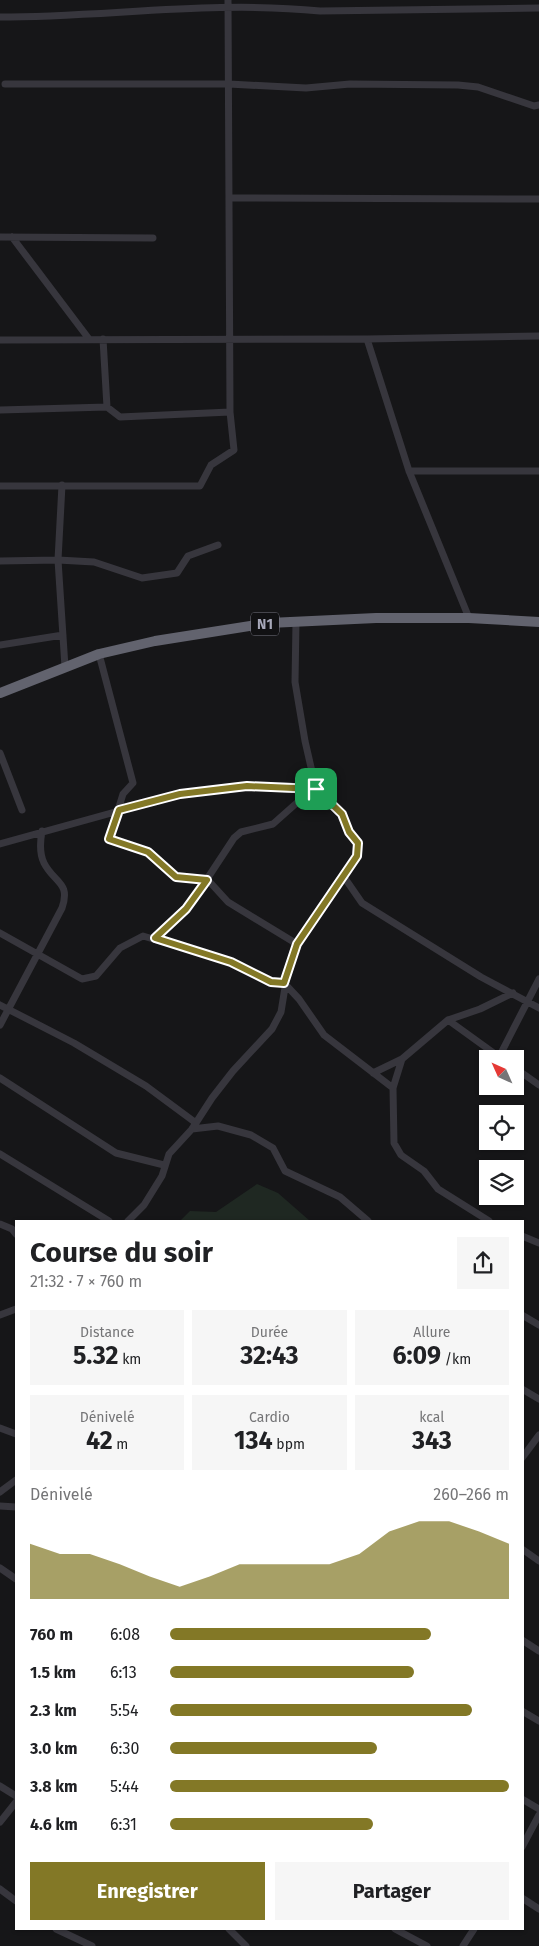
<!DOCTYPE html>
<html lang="fr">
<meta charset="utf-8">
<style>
:root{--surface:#fff;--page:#f6f6f6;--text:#202124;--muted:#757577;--accent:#837826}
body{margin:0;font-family:"Fira Sans",sans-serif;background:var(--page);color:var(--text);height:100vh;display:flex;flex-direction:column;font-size:19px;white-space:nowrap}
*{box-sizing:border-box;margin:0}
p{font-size:16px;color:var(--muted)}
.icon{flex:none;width:28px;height:28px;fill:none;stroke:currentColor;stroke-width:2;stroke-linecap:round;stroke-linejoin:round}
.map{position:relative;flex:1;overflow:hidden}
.sheet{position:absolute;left:15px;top:1220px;width:509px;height:710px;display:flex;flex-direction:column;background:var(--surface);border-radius:0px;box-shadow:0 1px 4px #0004}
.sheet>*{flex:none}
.needle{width:32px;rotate:315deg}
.tools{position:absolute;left:479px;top:1050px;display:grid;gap:10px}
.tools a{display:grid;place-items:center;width:45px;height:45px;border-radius:0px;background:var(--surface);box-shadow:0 1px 4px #0004;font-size:25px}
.pin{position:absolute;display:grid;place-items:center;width:42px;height:42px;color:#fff;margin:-21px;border-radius:10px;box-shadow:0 2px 8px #0006}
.round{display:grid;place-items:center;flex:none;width:52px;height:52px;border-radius:0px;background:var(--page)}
.headline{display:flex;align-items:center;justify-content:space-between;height:85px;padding:0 15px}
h1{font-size:28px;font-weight:700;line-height:38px}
.stats{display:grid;grid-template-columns:repeat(3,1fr);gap:8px;height:85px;padding:5px 15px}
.stats div{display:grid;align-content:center;border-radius:0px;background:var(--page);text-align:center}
.stats b{font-size:25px;font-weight:700}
.stats small{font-size:14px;font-weight:400}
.stats p{font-size:14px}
.chart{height:140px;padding:10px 15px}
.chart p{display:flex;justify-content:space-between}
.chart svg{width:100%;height:90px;margin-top:5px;fill:var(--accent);opacity:.7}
.cta{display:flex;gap:10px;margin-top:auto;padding:10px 15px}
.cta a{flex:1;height:58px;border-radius:0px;background:var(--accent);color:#fff;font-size:20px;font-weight:700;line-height:58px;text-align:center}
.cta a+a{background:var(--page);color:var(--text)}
ul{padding:0 15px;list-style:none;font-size:16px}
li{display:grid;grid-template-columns:80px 60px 1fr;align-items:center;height:38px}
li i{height:12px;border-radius:6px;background:var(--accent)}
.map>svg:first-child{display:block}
</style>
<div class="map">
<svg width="539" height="1946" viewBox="0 0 539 1946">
<rect width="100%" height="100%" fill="#161618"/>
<path fill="#1f2822" d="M 257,1184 L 278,1193 L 310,1221 L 180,1221 L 190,1211 L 216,1212 Z"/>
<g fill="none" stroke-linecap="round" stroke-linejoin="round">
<path stroke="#37363d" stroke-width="7" d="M 0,17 C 106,17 214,0 320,11 L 539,8
M 5,84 L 229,84 L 306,88 L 350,84 L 458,85 L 478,87 L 534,106 L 539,105
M 229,198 L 539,199
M 0,237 L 153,238
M 12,237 L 89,339
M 103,339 L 107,407
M 367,339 L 409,471 L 469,618
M 0,340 L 367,339 L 539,336
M 0,410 L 107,407 L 120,417 L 230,412
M 409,471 L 539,471
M 62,485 L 58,560 L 65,667
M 0,486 L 200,486 L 211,465 L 234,450 L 230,412 L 228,0
M 0,561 L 58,560 L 94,562 L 142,578 L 177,573 L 188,556 L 218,545
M 296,622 L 295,682 L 305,741 L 316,789 L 342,813 L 349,832 L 358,843 L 357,856 L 344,877 L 362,903 L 481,977 L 539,1008
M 0,645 L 63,635
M 99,654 L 133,783 L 123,794 L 109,839 L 148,852 L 176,877 L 207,879 L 234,838 L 241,832 L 273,824 L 300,800 L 316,789
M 0,753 L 22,810
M 0,844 L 180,794 L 247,786 L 316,789
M 0,933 L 82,979 L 96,976 L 120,948 L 143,936 L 231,962 L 271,981 L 284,983 L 299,999 L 324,1035 L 393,1088
M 155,938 L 186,909 L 207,879 L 228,902 L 297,944
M 0,1005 L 74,1043 L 146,1086 L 196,1123
M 448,1020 L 502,1059
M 0,1025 L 62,908 C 71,882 54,883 44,863 C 39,853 40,842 42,831
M 499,1057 L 539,979
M 402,1059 L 393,1088 L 394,1143 L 401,1155 L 424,1171 L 438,1189 L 489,1221
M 515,1068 L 539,1085
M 373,1073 L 402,1059 L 448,1020 L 480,1009 L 513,993
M 0,1078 L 116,1153 L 164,1165
M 192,1129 L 218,1126 L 251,1135 L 273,1148 L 285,1171 L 340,1197 L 368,1221
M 0,1154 L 109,1221
M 128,1221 L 144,1205 L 162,1176 L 169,1154 L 192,1129 L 212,1098 L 233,1071 L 272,1029 L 281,1012 L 288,969 L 297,944 L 344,877
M 0,1224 L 12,1229 L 16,1234
M 522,1236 L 539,1243
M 0,1315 L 16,1309
M 522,1315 L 539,1325
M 522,1389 L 539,1399
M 0,1428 L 16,1434
M 522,1458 L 539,1435
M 0,1492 L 16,1480
M 0,1506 L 16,1507
M 522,1549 L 539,1561
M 0,1568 L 16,1579
M 522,1640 L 539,1651
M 522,1711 L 539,1721
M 0,1786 L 16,1796
M 522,1799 L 539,1809
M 0,1822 L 16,1802
M 522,1847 L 539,1815
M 0,1889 L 16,1901
M 522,1898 L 539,1909
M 56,1929 L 92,1946
M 229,1929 L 246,1946
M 395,1929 L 427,1946
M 463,1946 L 474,1929"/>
<path stroke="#62636e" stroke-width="10" d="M 0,693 L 99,654 L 155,641 L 269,623 L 376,618 L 469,618 L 539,622"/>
</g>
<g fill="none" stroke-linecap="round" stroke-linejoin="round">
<g stroke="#fff" stroke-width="10">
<path id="route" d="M 247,786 L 316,789 L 342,814 L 349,832 L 358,843 L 357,856 L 297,944 L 284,983 L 271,982 L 231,962 L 155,938 L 186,909 L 207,880 L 176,877 L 148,852 L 109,839 L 119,810 L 180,794 Z"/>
</g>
<use href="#route" stroke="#837826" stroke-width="6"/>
</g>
<g text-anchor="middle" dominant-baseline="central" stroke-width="4" stroke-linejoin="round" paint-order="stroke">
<rect fill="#111113" stroke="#7a7b87" stroke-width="1" x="251" y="612.5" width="28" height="23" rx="4"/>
<g font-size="14" font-weight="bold" fill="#a7a8b9">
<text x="265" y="624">N1</text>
</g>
</g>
</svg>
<div class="tools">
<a><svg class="needle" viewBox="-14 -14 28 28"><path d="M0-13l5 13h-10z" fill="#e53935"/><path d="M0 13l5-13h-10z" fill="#757577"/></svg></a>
<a><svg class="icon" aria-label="locate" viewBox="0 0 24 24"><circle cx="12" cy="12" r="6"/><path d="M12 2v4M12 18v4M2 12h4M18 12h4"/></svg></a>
<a><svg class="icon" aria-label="layers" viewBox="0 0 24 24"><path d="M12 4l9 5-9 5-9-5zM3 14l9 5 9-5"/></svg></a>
</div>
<div class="pin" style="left:316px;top:789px;background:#1e9e55"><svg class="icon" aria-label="arrive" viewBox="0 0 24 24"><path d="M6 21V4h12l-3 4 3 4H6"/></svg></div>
<section class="sheet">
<div class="headline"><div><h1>Course du soir</h1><p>21:32 · 7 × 760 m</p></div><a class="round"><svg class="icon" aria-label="share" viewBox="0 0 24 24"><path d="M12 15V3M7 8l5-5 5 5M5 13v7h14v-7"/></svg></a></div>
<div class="stats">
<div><p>Distance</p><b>5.32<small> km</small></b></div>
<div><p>Durée</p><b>32:43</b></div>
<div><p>Allure</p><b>6:09<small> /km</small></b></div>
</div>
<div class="stats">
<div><p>Dénivelé</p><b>42<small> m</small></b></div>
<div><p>Cardio</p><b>134<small> bpm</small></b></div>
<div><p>kcal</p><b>343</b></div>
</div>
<div class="chart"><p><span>Dénivelé</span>260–266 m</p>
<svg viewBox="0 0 160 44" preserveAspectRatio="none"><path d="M0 44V17L10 22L20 22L30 27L40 33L50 38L60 33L70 27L80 27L90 27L100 27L110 22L120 11L130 6L140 6L150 11L160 17V44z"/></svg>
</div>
<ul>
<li><b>760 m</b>6:08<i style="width:77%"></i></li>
<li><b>1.5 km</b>6:13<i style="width:72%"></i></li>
<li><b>2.3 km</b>5:54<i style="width:89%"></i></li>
<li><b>3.0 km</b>6:30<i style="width:61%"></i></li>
<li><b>3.8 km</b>5:44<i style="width:100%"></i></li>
<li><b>4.6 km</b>6:31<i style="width:60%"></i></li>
</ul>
<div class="cta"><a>Enregistrer</a><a>Partager</a></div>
</section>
</div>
